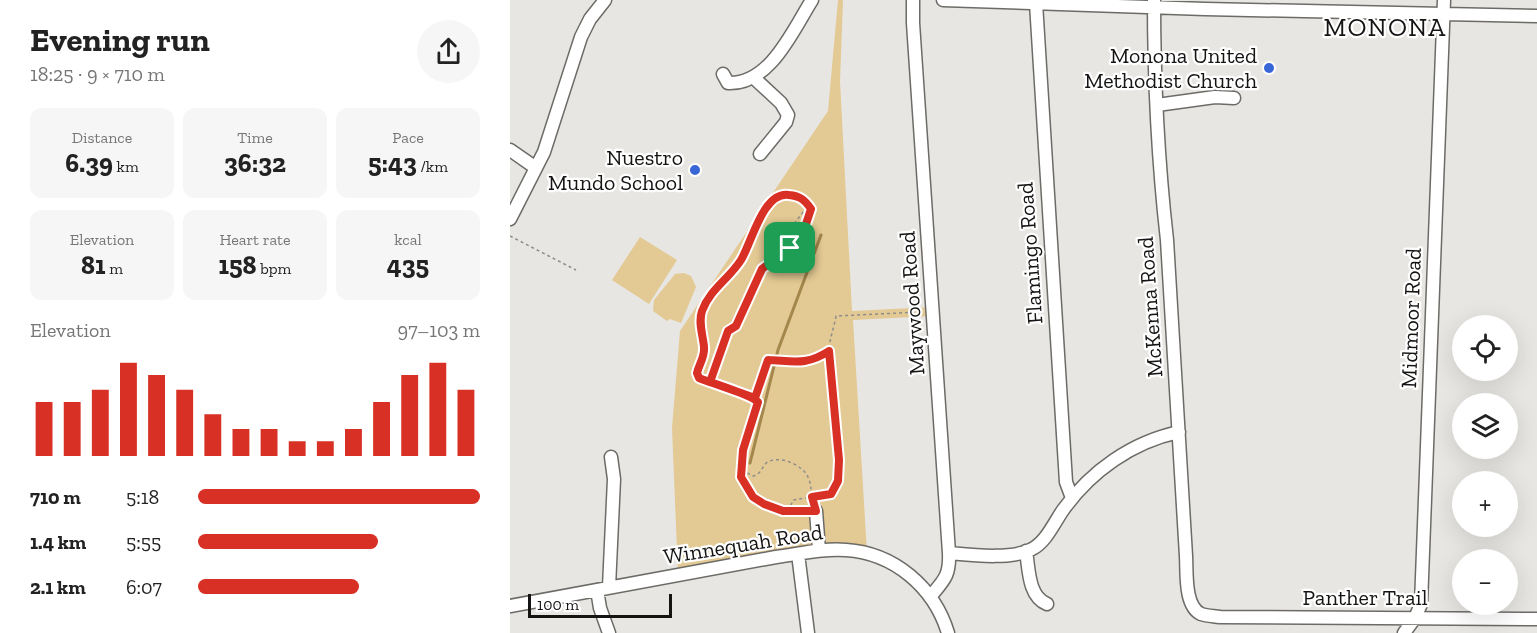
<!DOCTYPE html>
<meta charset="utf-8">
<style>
:root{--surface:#fff;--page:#f6f6f6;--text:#222;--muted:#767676;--accent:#d93025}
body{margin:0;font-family:"Zilla Slab",serif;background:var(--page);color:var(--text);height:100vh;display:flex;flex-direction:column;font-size:22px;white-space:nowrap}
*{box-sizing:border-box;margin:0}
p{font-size:20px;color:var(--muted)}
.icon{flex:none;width:33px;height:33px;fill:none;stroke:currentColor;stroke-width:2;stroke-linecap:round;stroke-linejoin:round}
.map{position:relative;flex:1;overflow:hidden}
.details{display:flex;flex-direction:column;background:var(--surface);width:510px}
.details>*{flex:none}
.fabs{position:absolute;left:942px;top:315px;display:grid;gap:12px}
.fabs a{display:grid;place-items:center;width:66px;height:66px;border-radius:50%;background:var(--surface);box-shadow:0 6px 24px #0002;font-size:30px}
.scale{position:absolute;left:18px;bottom:15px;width:144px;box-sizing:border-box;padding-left:6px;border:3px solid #151413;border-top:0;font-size:16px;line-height:21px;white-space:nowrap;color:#151413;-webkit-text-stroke:4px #fff;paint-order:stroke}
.pin{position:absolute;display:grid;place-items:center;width:51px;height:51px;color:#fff;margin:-26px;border-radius:12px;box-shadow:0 3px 9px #0006}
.round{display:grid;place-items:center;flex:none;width:63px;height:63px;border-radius:32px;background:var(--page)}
.head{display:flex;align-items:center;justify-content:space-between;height:102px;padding:0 30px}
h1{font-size:33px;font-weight:700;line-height:45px}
.stats{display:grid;grid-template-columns:repeat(3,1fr);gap:9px;height:102px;padding:6px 30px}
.stats div{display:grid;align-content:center;border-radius:12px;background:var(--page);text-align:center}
.stats b{font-size:26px;font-weight:700}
.stats small{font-size:16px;font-weight:400}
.stats p{font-size:16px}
.chart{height:168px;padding:12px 30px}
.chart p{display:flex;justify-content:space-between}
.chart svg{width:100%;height:108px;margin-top:6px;stroke:var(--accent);stroke-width:6}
ul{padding:0 30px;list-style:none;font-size:20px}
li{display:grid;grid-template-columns:96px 72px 1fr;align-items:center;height:45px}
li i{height:15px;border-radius:8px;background:var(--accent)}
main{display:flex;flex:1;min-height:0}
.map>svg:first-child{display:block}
</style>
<main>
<section class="details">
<div class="head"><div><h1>Evening run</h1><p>18:25 · 9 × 710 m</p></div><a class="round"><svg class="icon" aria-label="share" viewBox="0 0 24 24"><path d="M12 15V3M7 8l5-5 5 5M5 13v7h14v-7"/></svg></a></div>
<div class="stats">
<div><p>Distance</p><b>6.39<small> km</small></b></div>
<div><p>Time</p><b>36:32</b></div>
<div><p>Pace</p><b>5:43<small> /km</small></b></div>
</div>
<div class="stats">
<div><p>Elevation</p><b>81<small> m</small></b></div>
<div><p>Heart rate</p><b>158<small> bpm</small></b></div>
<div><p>kcal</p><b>435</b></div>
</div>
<div class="chart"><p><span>Elevation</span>97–103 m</p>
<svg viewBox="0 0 160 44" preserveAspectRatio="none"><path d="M5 44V22M15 44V22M25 44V17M35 44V6M45 44V11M55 44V17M65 44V27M75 44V33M85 44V33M95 44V38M105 44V38M115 44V33M125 44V22M135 44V11M145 44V6M155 44V17"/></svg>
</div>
<ul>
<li><b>710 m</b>5:18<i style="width:100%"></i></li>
<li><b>1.4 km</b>5:55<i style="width:64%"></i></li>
<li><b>2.1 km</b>6:07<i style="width:57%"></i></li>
</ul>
</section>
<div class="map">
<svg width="1027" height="633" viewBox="0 0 1027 633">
<rect width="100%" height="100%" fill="#e8e6e2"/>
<path fill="#e3c993" d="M 328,0 L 333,0 L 330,81 L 342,311 L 423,307 L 423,316 L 343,320 L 357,553 L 335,550 L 168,575 L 162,428 L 170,331 L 318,111 Z
M 130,237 L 167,260 L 139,304 L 102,280 Z
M 174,273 L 181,276 L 186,287 L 171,323 L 160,319 L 157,321 L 143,311 L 144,300 L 165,274 Z"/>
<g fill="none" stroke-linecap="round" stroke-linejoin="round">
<path stroke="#a3874b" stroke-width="3" d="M 240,463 L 268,350 L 311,235"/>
<g stroke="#6d6b67" stroke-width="15">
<path id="minor" d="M 403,0 L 403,23 L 439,553 C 440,576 434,580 420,597
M 433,0 L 695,9 L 1027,16
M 644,0 C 644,80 648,161 657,240 L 676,556 C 677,572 674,606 691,614 C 697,616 704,616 710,617 L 1027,619
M 526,3 L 556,482 L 562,498
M 213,74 L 218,83 C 260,85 283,30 302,0
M 243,77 L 271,103 L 278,115 L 276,122 L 250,154
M 647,105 L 705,97 L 724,98
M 0,150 L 26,168
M 0,219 L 34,152 L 71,37 L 80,19 L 95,0
M 306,511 L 309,550
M 516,551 C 519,569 518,596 537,604
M 439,553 C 461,555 502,560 522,549 C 536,542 544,523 553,510 C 581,471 622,442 669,432
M 288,554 L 298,633
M 99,587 L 104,479 L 101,457
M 87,590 L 90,608 L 99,633
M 0,606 L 266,557 C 289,554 312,548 336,550 C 384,553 424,587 438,633
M 894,633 L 905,618 L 911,604 L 934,0"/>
</g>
<path stroke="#8e8d8a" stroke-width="1.5" stroke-dasharray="3 3" stroke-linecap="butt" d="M 0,236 L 66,270
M 258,263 L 260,254 L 298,206
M 200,382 L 218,331 L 226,326 L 252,269 C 259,262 267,263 274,256 L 300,215 L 301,209 C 295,201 290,196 279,195 C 253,191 243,242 231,260 C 219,278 200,289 192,311 C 188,323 193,335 194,347 C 195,356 189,364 187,373 L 189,378 L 245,398
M 232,470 L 243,476 C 253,474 252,463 260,461 C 273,456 293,466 298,477 C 301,483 301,490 302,497
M 296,510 C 288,510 280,512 273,511 C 256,508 235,494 231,476 C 227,457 241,426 247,408 L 248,402 L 245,398 L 258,360 C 280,361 299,364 318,352
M 279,511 L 283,500 L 321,494 C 340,472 318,384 319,352 C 319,340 324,328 326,316 L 410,312"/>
<use href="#minor" stroke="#fff" stroke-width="12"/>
</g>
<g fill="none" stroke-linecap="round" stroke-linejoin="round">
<g stroke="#fff" stroke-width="12">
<path id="route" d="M 280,248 L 296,224 L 301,209 C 295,200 290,196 279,195 C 253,191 242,242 231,260 C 219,279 200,289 192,311 C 188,323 193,335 194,347 C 195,357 189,364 187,373 L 189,378 C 201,383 240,394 248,402 L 233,450 L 231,477 L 243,497 L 254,504 L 273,511 L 306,511 L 302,497 L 321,494 L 328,481 L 329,460 L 319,351 C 296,366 283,361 258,360 L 245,398 L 200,382 L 218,331 L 226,326 L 252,269 C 263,259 269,264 280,248"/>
</g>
<use href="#route" stroke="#d93025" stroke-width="8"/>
</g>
<g fill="#3866d6" stroke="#fff" stroke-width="2">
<circle cx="759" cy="68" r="6"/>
<circle cx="185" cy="170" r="6"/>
</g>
<g text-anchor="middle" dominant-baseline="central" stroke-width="4.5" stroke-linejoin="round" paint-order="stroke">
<g font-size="22" fill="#151413" stroke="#fff" text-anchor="end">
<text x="747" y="55">Monona United<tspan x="747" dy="25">Methodist Church</tspan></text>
<text x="173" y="157">Nuestro<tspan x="173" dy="25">Mundo School</tspan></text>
</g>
<g font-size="22" fill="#151413" stroke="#fff">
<text transform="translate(520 253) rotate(-94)">Flamingo Road</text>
<text transform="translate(402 303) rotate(-94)">Maywood Road</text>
<text transform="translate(640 307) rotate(-94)">McKenna Road</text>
<text transform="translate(901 318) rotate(-88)">Midmoor Road</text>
<text transform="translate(233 544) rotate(-9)">Winnequah Road</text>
<text x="855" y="597">Panther Trail</text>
</g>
<g font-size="26" letter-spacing="1.5" fill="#151413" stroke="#fff">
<text x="875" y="27">MONONA</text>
</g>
</g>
</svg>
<div class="fabs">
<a><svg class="icon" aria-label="locate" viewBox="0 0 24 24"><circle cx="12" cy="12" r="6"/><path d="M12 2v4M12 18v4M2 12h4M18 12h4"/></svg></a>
<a><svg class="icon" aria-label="layers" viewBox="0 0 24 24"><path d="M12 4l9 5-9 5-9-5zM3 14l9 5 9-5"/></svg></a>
<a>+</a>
<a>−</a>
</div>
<div class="scale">100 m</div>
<div class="pin" style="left:280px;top:248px;background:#1e9e55"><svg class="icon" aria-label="arrive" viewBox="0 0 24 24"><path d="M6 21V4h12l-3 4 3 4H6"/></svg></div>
</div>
</main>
